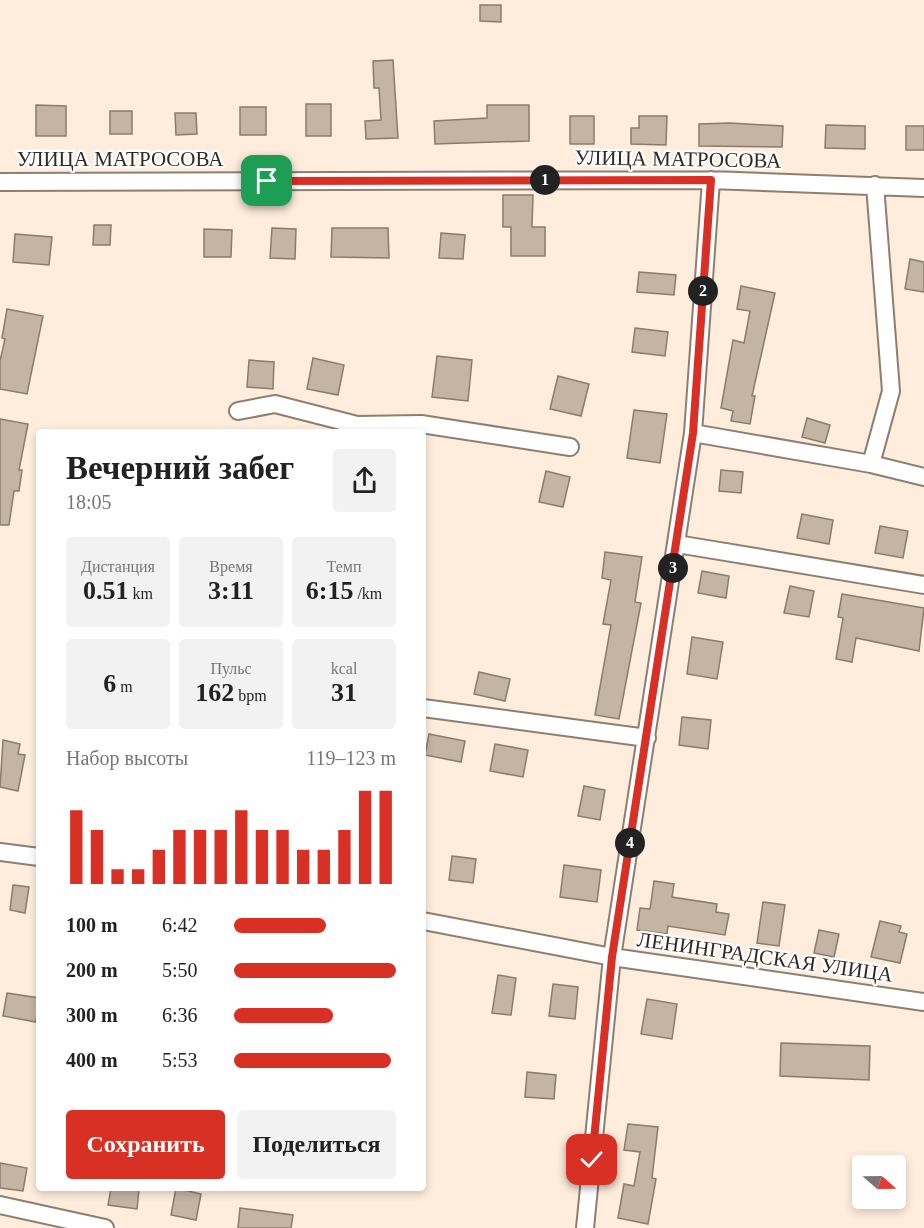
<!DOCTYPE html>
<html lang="ru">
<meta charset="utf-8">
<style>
:root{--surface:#fff;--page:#f2f2f2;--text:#222;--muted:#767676;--accent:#d93025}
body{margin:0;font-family:"Times New Roman",serif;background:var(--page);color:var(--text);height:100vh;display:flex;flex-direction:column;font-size:22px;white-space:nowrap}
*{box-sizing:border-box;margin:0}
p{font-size:20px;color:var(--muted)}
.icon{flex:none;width:33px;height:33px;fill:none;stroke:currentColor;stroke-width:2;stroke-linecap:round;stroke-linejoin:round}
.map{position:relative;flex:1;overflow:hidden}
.side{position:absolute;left:36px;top:429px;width:390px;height:762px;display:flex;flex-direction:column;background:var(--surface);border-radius:6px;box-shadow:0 3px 9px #0003}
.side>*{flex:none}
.needle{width:39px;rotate:110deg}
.tools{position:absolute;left:852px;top:1155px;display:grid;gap:12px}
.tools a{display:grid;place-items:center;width:54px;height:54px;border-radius:6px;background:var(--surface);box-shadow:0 3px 9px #0003;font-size:30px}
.pin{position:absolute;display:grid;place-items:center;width:51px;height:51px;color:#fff;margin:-26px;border-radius:12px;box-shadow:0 3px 9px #0006}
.km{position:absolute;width:30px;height:30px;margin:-15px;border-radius:50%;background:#222;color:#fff;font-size:16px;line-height:30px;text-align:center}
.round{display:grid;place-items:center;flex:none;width:63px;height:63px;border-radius:6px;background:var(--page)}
.headline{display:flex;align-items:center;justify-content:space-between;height:102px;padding:0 30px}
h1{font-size:33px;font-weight:600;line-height:45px}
.stats{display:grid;grid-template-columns:repeat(3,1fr);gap:9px;height:102px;padding:6px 30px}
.stats div{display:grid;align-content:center;border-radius:6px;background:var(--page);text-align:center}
.stats b{font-size:26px;font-weight:600}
.stats small{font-size:16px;font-weight:400}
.stats p{font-size:16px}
.chart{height:168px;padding:12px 30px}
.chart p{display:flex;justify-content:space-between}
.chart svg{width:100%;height:108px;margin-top:6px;stroke:var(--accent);stroke-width:6}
.button{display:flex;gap:12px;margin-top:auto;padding:12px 30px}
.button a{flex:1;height:69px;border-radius:6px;background:var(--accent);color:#fff;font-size:24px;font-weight:600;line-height:69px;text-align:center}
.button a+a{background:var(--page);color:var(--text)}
ul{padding:0 30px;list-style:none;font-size:20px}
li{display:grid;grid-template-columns:96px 72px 1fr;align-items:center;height:45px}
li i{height:15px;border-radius:8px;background:var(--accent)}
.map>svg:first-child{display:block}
</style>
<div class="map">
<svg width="924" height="1228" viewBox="0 0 924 1228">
<rect width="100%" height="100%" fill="#feeddd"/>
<path fill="#c3b4a4" stroke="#8a7b6d" stroke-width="1.5" d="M 480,5 L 501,5 L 501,22 L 480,21 Z
M 393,60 L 398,138 L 366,139 L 365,121 L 381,120 L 379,88 L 374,88 L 373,61 Z
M 306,104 L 331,104 L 331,136 L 306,136 Z
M 36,105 L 66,106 L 66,136 L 36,136 Z
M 487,105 L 529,105 L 529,141 L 435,144 L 434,121 L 487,118 Z
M 240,107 L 266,107 L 266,135 L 240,135 Z
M 110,111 L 132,111 L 132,134 L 110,134 Z
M 175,113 L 196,113 L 197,134 L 176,135 Z
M 570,116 L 594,116 L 594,144 L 570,144 Z
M 639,116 L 667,116 L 666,145 L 631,144 L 631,128 L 639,128 Z
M 730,123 L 783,126 L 782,147 L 699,146 L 699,124 Z
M 826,125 L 865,126 L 865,149 L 825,148 Z
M 906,126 L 924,126 L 924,150 L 906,150 Z
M 503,195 L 533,195 L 532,227 L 545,227 L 545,256 L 511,256 L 511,227 L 503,227 Z
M 94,225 L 111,225 L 110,245 L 93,245 Z
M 272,228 L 296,229 L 295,259 L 270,258 Z
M 332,228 L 388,228 L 389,258 L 331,257 Z
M 204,229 L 232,230 L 231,257 L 204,257 Z
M 441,233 L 465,235 L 463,259 L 439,258 Z
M 15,234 L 52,237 L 49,265 L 13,262 Z
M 910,259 L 924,262 L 924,292 L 905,289 Z
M 639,272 L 676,275 L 674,295 L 637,292 Z
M 741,286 L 775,293 L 752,396 L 755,396 L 750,424 L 731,421 L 733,411 L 721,408 L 733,340 L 744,343 L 750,311 L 737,309 Z
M 7,309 L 43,316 L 27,394 L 0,389 L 0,361 L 5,339 L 2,338 Z
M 635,328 L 668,332 L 665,356 L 632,352 Z
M 437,356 L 472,360 L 468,401 L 432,397 Z
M 313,358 L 344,365 L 338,395 L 307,389 Z
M 249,360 L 274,362 L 273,389 L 247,387 Z
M 558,376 L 589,384 L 581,416 L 550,409 Z
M 634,410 L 667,414 L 660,463 L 627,458 Z
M 807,418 L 830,425 L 825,443 L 802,437 Z
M 0,419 L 28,424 L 19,470 L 22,470 L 19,491 L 14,491 L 9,525 L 0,525 Z
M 721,470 L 743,472 L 741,493 L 719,491 Z
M 546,471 L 570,477 L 563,507 L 539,502 Z
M 802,514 L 833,520 L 829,544 L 797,538 Z
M 880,526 L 908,531 L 903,558 L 875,553 Z
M 605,552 L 642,557 L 635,602 L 641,603 L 619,719 L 595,715 L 611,625 L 603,624 L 611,580 L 602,578 Z
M 702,571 L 729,576 L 726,598 L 698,593 Z
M 790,586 L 814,591 L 809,617 L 784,613 Z
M 842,594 L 924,608 L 919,651 L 856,638 L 852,662 L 836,659 L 843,618 L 838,617 Z
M 692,637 L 723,642 L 717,679 L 687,674 Z
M 479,672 L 510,679 L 505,701 L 474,694 Z
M 682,717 L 711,720 L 708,749 L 679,745 Z
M 429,734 L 465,741 L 461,762 L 425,755 Z
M 3,740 L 20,744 L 18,754 L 25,755 L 18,791 L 0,787 Z
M 495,744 L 528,750 L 523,777 L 490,771 Z
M 584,786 L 605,790 L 600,820 L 578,816 Z
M 452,856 L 476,859 L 473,883 L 449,880 Z
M 564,865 L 601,870 L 597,902 L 560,897 Z
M 654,881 L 674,884 L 672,897 L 717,904 L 716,912 L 729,914 L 725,935 L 668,926 L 667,934 L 637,930 L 640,908 L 650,909 Z
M 13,885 L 29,887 L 25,913 L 10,910 Z
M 763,902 L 785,905 L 779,946 L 757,943 Z
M 880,921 L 901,926 L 899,932 L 907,934 L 900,963 L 871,957 Z
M 819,930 L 839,934 L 834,957 L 814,953 Z
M 498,975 L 516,978 L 511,1015 L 492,1013 Z
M 553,984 L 578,987 L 575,1019 L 549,1016 Z
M 7,993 L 39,998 L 36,1022 L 3,1016 Z
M 647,999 L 677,1004 L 672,1039 L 641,1034 Z
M 781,1043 L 870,1046 L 869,1080 L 780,1076 Z
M 527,1072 L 556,1075 L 554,1099 L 525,1097 Z
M 628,1124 L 658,1127 L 652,1178 L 656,1179 L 648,1224 L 618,1218 L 624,1184 L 634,1186 L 640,1152 L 624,1150 Z
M 0,1163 L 27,1168 L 23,1191 L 0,1188 Z
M 111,1188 L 139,1190 L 137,1209 L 108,1205 Z
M 176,1188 L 201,1194 L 196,1220 L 171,1215 Z
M 240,1208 L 293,1215 L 291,1228 L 238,1228 Z"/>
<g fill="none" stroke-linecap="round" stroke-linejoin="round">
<g stroke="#8d7f70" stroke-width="20">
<path id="street" d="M 0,182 L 711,180 L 924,188
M 238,411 L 275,404 L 357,425 L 421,424 L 570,447
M 693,433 L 871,464 L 924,477
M 871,464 L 891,391 L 875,185
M 677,544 L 924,585
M 423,708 L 647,738
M 0,852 L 39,857
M 423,921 L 612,957 L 924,1002
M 0,1205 L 105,1228
M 585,1228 L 612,957 L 693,433 L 711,180"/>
</g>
<use href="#street" stroke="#fff" stroke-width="16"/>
</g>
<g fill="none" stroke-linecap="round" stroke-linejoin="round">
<g stroke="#fff" stroke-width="12">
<path id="route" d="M 267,181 L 711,180 L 693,433 L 612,957 L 592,1160"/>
</g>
<use href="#route" stroke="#d93025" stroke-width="8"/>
</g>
<g text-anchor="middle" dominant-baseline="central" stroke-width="4.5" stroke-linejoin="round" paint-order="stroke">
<g font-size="21" fill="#302a24" stroke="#fff">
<text x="120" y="159">УЛИЦА МАТРОСОВА</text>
<text transform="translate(678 159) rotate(1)">УЛИЦА МАТРОСОВА</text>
<text transform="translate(765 957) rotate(8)">ЛЕНИНГРАДСКАЯ УЛИЦА</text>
</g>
</g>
</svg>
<div class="tools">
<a><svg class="needle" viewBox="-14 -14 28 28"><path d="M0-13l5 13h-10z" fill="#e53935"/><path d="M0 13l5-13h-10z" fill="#767676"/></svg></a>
</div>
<div class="pin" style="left:267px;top:181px;background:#1e9e55"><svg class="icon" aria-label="arrive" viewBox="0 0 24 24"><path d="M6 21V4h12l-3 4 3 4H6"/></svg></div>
<div class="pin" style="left:592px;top:1160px;background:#d93025"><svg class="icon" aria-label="check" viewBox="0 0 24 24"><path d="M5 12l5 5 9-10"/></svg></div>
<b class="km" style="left:545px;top:180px">1</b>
<b class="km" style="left:703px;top:291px">2</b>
<b class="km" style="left:673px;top:568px">3</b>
<b class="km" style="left:630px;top:843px">4</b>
<section class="side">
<div class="headline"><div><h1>Вечерний забег</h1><p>18:05</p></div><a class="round"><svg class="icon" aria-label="share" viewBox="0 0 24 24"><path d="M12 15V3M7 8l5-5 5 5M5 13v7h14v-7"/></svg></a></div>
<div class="stats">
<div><p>Дистанция</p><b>0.51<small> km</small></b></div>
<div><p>Время</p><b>3:11</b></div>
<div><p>Темп</p><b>6:15<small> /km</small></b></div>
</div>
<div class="stats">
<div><b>6<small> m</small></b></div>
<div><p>Пульс</p><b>162<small> bpm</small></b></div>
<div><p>kcal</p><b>31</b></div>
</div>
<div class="chart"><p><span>Набор высоты</span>119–123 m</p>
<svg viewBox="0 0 160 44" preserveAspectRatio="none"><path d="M5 44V14M15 44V22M25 44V38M35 44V38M45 44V30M55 44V22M65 44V22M75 44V22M85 44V14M95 44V22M105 44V22M115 44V30M125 44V30M135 44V22M145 44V6M155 44V6"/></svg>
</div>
<ul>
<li><b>100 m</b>6:42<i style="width:57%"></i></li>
<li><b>200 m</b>5:50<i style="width:100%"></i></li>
<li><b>300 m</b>6:36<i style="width:61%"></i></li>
<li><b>400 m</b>5:53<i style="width:97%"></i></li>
</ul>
<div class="button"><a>Сохранить</a><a>Поделиться</a></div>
</section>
</div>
